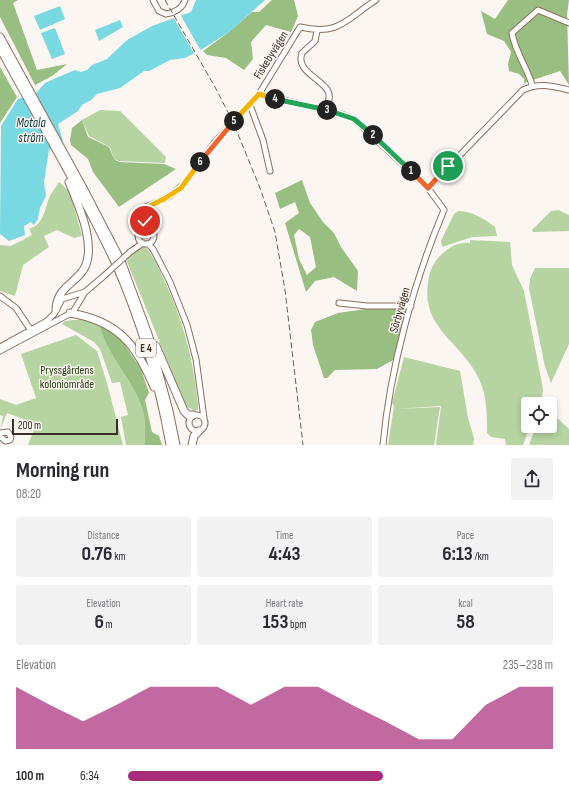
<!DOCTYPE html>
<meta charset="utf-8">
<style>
:root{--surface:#fff;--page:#f2f2f3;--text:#2b2b33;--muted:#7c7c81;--accent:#a92b7b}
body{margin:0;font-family:"Sofia Sans Condensed",sans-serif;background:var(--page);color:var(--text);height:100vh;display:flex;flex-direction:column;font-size:15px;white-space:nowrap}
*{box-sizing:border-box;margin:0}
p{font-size:13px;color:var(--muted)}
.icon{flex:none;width:22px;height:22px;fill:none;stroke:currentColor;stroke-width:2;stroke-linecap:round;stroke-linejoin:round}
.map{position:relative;height:445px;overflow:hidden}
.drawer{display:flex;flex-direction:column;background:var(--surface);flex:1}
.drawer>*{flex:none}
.buttons{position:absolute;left:521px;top:397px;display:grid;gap:8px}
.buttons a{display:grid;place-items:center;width:36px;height:36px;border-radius:4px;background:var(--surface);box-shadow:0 2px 6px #0003;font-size:20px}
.scale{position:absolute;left:12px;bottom:10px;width:106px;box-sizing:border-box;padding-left:4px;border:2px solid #3b2f28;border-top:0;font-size:11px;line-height:14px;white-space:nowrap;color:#3b2f28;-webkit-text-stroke:3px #fcf6f2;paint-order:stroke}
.pin{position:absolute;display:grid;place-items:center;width:34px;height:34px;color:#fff;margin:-17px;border:2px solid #fff;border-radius:50%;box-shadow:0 1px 4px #0007}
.km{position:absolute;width:20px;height:20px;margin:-10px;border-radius:50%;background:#222;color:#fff;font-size:11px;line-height:20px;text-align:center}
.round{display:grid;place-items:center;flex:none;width:42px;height:42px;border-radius:4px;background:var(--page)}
.headline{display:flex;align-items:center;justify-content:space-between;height:68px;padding:0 16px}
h1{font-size:22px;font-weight:700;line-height:30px}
.stats{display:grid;grid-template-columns:repeat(3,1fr);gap:6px;height:68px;padding:4px 16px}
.stats div{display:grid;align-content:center;border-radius:4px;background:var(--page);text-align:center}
.stats b{font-size:20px;font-weight:700}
.stats small{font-size:11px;font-weight:400}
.stats p{font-size:11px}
.chart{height:112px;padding:8px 16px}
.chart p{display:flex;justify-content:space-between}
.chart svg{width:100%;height:72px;margin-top:4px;fill:var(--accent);opacity:.7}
ul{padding:0 16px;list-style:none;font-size:13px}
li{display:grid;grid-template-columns:64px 48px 1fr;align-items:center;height:30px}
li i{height:10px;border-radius:5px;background:var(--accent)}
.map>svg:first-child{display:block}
</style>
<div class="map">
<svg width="569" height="445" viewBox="0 0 569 445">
<rect width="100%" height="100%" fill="#fcf6f2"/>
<path fill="#b5d4a2" d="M 100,110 L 120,111 L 166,157 L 165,163 L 119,161 L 114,159 L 110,147 L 89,136 L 82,120 Z
M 59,182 L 70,192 L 82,236 L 74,238 L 57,230 L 44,236 L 49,247 L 23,265 L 15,296 L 0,291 L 0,245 L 11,246 L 32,235 L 29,229 C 44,224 44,211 49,198 C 51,193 56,187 59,182 Z
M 559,210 L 569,215 L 569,231 L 533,232 L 532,230 L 551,211 Z
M 458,211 C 470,210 485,219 495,227 L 497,236 L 472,237 L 442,247 L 441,241 L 454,214 Z
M 470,240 L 510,242 L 512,265 L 524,291 L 543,389 L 541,404 L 528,404 L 528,426 L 530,426 L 523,445 L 506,445 L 505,439 L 491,437 L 487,433 C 487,415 487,395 479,379 C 463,343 421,329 428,283 C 429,274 432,265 438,258 C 446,249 457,241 470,243 Z
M 141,247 L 146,248 C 155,258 159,269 164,280 C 183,320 194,361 198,405 L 198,409 L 195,411 L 187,407 L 184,402 L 126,259 Z
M 535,268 L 569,268 L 569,344 L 551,383 L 545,367 L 529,288 L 530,279 Z
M 83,319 L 99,323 C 106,356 134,379 143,411 C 146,422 144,434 145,445 L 126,445 L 121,417 L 128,415 L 120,382 L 112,383 L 100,349 L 94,342 L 62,324 L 65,321 Z
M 76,335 L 97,351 L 107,383 L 123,445 L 28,445 L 36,424 L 7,413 L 0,430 L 3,416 L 0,415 L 0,399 L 16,405 L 36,398 L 21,354 Z
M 404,357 L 460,371 L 468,418 L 474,438 L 473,445 L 436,445 L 441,406 L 396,409 L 440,407 L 434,445 L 388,445 L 394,406 L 392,403 Z
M 554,415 L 569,429 L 569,445 L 529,445 L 536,426 L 550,426 L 550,416 Z"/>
<path fill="#99be81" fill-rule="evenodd" d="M 0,0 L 18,0 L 13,3 L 37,70 L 67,64 L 52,76 L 35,85 L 0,17 Z
M 272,0 L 294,0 L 298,16 L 291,32 L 266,25 L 251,42 L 253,59 L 244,70 L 226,58 L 207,55 L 203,51 L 229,32 L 252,12 L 259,12 Z
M 508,0 L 569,0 L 567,15 L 569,85 L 560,71 L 524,83 L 524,79 L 519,74 L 509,71 L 508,64 L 511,52 L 504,41 L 487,34 L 481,11 L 495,19 Z
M 0,67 L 17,97 L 0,123 Z
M 82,120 L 88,137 L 109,147 L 114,159 L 119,162 L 164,164 L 176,169 L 119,207 L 93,172 L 88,159 L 71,145 L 70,140 L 72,128 Z
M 302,180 L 310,203 L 323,222 L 334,233 L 341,247 L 358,271 L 357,291 L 334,277 L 315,281 L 306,292 L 285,223 L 299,213 L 295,202 L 280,209 L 275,193 ZM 299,229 L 310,237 L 316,267 L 307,275 L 299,259 L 294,235 Z
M 379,307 L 407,308 L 393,360 L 377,369 L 335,370 L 327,378 L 324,378 L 313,345 L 311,330 L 315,322 L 338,313 Z
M 99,323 L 118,335 L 141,369 L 149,393 L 145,400 L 152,432 L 159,436 L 162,445 L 145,445 C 144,434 146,422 143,411 C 134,379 106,356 99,323 Z"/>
<path fill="#78d9e2" d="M 196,0 L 265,0 L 229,32 L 204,48 L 185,58 L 170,60 L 149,71 L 144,71 L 120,88 L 97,94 L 91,100 L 82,105 L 78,111 L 58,124 L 63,141 L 49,150 L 44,182 L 46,196 L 40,208 L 38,219 L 34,225 L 31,222 L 24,226 L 25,235 L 9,241 L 0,234 L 1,126 L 18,99 L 36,93 L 45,83 L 56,78 L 75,70 L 81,72 L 87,70 L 92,65 L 107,59 L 127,40 L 152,26 L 191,12 Z
M 60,6 L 65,19 L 40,30 L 34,16 Z
M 120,20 L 123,27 L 99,41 L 95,30 Z
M 55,28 L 65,54 L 52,59 L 41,33 Z"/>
<path fill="#fcf6f2" d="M 180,14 L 201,51 L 195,55 L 173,17 Z"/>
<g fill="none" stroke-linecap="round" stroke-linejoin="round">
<g stroke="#8b6f5f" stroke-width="7">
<path id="minor" d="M 153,0 L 159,11 L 166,14 C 174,13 183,8 185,0
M 317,31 L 315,41 L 302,53 C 295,71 321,78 328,91 C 331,97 328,104 326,110
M 532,85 C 527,67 515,52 512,33 L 538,10 L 569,23
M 259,94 L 344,115 L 354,119 L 428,188 L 523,90 C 539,82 553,86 569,90
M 250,105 L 263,140 L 270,171
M 146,210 L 144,218 L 148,227
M138 236a8 8 0 1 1 16 0a8 8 0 1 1-16 0Z
M 140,230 L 141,212 L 146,207 L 170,196 L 185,183 L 215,142 L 259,94 L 300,27 C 340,36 346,19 376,0
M 148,244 L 153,249 L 170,282 L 187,325 L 196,359 L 204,418
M 130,252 L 143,243
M 0,296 L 16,308 L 32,332
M 339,303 L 367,306 L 411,306
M 0,347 L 47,321 L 54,314 L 62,299 L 85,292 L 105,275
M 0,351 L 73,312 L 85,292
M189 423a8 8 0 1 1 16 0a8 8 0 1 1-16 0Z
M 0,433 L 8,432 L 11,437 L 10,440 L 5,441 L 0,436
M 383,445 C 390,368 414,281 444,210 L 428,188"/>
</g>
<g stroke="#8b6f5f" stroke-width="9">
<path id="highway" d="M 0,37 L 84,190 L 121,261 L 149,337 L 169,411 L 176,445
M 0,48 C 38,119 81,189 115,262 C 141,321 159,382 170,445
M 56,309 C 57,290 71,285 81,273 C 100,251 78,204 69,182
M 70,313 C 118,321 136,344 154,387
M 156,346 L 184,411 L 188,415 L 193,415
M 192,445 L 194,436 L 199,431"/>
</g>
<use href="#minor" stroke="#fff" stroke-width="5"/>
<use href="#highway" stroke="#fff" stroke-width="7"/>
<path stroke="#6b605a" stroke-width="1" stroke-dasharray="6 3" stroke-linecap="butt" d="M 165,0 L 215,87 L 233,122 L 260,188 L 275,232 L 285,290 L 303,445"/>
<g stroke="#8b6f5f" stroke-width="7" stroke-linecap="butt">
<path id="minor-bridge" d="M 105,275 L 130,252"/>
</g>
<use href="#minor-bridge" stroke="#fff" stroke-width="5"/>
</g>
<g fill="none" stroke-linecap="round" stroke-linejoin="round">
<g stroke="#fff" stroke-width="8">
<path id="split-1" d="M 411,171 L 428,188 L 448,166"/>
</g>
<g stroke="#fff" stroke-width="8">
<path id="split-2" d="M 373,135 L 411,171"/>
</g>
<g stroke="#fff" stroke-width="8">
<path id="split-3" d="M 327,110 L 354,119 L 373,135"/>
</g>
<g stroke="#fff" stroke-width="8">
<path id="split-4" d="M 275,99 L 327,110"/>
</g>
<g stroke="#fff" stroke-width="8">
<path id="split-5" d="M 234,121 L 259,94 L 275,99"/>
</g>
<g stroke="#fff" stroke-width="8">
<path id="split-6" d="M 200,162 L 234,121"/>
</g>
<g stroke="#fff" stroke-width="8">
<path id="split-7" d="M 164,199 L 181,188 L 200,162"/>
</g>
<g stroke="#fff" stroke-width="8">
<path id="split-8" d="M 145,221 C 141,208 154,204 164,199"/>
</g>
<use href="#split-1" stroke="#f0652b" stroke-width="5"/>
<use href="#split-2" stroke="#22a559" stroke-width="5"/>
<use href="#split-3" stroke="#22a559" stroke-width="5"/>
<use href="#split-4" stroke="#22a559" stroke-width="5"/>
<use href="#split-5" stroke="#f5b400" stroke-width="5"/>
<use href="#split-6" stroke="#f0652b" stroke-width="5"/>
<use href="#split-7" stroke="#f5b400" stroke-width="5"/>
<use href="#split-8" stroke="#f5b400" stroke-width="5"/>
</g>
<g text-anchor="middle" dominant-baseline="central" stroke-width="3" stroke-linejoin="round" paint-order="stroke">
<rect fill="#fcf6f2" stroke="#756b65" stroke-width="1" x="136" y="339" width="20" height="18" rx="3"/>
<g font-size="11" font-weight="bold" fill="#3b2f28">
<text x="146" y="348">E 4</text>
</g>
<g font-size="12" fill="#3b2f28" stroke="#fcf6f2">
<text transform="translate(271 55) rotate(-58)">Fiskebyvägen</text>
<text transform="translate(400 310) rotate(-74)">Sörbyvägen</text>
</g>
<g font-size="12" fill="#253d13" stroke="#fcf6f2">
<text x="67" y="370">Pryssgårdens<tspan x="67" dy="14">koloniområde</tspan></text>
</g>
<g font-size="13" font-style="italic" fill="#0a3a3e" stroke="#fcf6f2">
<text x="31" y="123">Motala<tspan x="31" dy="15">ström</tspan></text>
</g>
</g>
</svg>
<div class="buttons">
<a><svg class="icon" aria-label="locate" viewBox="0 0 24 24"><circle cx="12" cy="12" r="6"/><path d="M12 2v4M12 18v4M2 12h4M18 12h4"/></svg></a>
</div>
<div class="scale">200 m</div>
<div class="pin" style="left:448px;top:166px;background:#1e9e55"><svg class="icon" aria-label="arrive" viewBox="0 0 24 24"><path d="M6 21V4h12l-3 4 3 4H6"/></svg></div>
<div class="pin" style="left:145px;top:221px;background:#d93025"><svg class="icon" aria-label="check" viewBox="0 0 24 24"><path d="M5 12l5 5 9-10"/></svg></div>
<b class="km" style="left:411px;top:171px">1</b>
<b class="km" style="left:373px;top:135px">2</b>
<b class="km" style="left:327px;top:110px">3</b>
<b class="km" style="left:275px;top:99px">4</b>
<b class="km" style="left:234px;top:121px">5</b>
<b class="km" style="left:200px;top:162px">6</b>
</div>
<section class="drawer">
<div class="headline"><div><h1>Morning run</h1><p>08:20</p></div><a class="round"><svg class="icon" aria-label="share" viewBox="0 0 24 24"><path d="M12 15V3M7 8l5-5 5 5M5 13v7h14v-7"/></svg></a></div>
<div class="stats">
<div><p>Distance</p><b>0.76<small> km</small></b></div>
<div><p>Time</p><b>4:43</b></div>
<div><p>Pace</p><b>6:13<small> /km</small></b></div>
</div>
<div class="stats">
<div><p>Elevation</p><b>6<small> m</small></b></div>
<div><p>Heart rate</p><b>153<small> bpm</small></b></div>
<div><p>kcal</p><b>58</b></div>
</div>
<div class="chart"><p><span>Elevation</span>235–238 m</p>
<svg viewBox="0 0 160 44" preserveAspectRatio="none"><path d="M0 44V6L10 17L20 27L30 17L40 6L50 6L60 6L70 17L80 6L90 6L100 17L110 27L120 38L130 38L140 17L150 6L160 6V44z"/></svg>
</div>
<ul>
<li><b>100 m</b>6:34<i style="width:60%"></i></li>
</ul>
</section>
